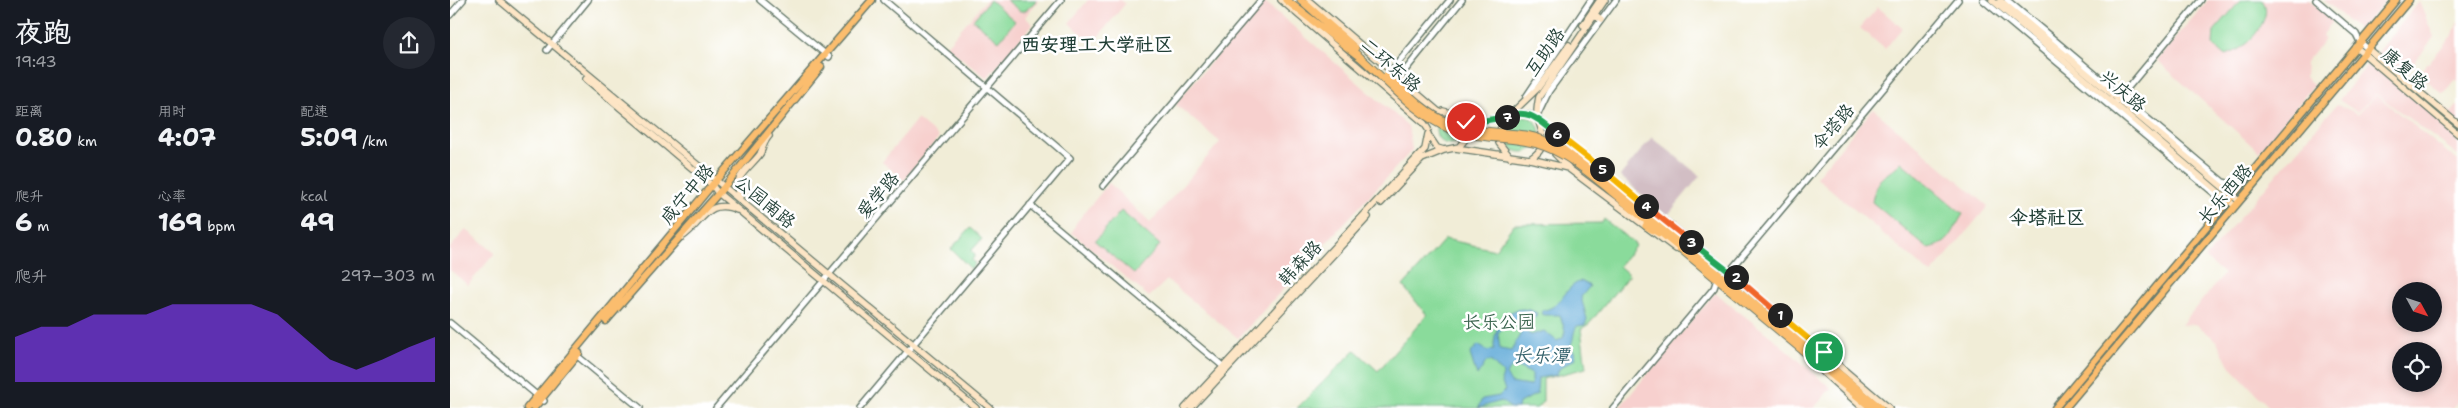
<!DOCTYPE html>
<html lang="zh">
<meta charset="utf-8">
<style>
:root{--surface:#171b24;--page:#242831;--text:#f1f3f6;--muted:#9ea1a6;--accent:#7c3aed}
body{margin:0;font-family:"Shantell Sans","LXGW WenKai TC",sans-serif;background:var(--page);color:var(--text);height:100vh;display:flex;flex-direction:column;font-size:19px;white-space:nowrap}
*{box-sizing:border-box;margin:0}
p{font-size:16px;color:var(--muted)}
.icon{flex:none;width:28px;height:28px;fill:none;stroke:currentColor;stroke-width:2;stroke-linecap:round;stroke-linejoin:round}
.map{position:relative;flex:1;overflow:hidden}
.panel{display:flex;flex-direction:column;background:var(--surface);width:450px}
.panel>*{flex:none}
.needle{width:32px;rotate:130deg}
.fabs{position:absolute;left:1942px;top:282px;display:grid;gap:10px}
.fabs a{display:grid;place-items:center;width:50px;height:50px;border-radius:50%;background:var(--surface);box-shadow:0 2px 8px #0003;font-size:25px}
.pin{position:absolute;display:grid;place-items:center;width:42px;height:42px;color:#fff;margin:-21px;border:2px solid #fff;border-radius:50%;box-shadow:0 1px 5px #0007}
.km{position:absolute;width:25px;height:25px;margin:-12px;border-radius:50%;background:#222;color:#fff;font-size:14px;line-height:25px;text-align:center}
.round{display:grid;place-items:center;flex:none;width:52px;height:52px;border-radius:26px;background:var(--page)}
.summary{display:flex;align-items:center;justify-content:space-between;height:85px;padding:0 15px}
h1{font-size:28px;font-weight:700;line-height:38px}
.metrics{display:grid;grid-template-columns:repeat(3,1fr);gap:8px;height:85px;padding:5px 15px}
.metrics div{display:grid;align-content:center}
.metrics b{font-size:25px;font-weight:700}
.metrics small{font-size:14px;font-weight:400}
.metrics p{font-size:14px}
.chart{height:140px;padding:10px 15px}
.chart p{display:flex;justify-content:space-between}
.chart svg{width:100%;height:90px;margin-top:5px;fill:var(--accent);opacity:.7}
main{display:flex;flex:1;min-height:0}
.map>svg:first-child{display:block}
</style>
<main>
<section class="panel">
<div class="summary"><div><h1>夜跑</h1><p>19:43</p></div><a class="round"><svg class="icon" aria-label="share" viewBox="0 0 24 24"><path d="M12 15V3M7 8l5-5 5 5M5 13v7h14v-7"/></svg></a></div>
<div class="metrics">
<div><p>距离</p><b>0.80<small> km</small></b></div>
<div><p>用时</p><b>4:07</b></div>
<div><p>配速</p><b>5:09<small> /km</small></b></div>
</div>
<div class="metrics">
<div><p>爬升</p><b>6<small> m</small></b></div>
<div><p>心率</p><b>169<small> bpm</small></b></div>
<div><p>kcal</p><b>49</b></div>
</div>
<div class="chart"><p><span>爬升</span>297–303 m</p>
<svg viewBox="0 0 160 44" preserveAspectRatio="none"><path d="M0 44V22L10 17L20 17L30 11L40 11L50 11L60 6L70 6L80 6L90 6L100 11L110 22L120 33L130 38L140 33L150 27L160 22V44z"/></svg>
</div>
</section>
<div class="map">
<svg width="2008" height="408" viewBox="0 0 2008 408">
<rect width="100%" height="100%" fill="#fff"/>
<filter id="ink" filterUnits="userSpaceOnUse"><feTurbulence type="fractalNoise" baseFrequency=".02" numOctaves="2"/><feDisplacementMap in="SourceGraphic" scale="10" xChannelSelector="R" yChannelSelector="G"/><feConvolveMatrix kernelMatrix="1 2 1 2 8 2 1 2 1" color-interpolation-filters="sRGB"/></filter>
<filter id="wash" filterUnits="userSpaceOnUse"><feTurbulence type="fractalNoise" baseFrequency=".0096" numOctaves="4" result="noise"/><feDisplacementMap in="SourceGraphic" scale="20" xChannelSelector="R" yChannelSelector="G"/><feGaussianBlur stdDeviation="1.12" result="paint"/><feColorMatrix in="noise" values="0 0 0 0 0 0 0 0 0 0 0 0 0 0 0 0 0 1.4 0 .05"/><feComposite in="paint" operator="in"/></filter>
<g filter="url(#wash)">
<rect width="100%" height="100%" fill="#f1edd7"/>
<path fill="#f7d0ce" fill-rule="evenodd" d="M 536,0 L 589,0 L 575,17 L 583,24 L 537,78 L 496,46 Z
M 638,0 L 671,0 L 675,4 L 643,43 L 619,23 Z
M 1758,0 L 1859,0 L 1883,21 L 1872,36 L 1875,39 L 1856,62 L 1855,77 L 1864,85 L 1809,152 L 1707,60 Z
M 1874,0 L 1936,0 L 1910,31 Z
M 814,1 L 958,126 L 962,150 L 788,338 L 717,280 L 699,297 L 622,233 L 626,223 L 659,183 L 700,223 L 770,142 L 725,104 Z
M 1969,2 L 1984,37 L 1955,74 L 2001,113 L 2008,105 L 2008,155 L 1926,94 L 1907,112 L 1889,100 Z
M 1428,7 L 1452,28 L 1435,49 L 1410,28 Z
M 2008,22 L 2008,81 L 2005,79 L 1993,94 L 1969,74 L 2003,34 Z
M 1926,95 L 2008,161 L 2008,401 L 2002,408 L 1820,408 L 1779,365 L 1766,340 L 1746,324 L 1731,325 L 1774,274 L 1755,258 L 1887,104 L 1908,114 ZM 1951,291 L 1984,291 L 1984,324 L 1951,324 ZM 1951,351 L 1984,351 L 1984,384 L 1951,384 Z
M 1423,109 L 1538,206 L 1481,274 L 1366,177 Z
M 467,119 L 489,137 L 454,180 L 432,162 Z
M 16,229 L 45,253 L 18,285 L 0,270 L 0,248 Z
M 1265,293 L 1324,339 L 1381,388 L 1364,408 L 1169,408 Z"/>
<path fill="#d2bec4" d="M 1202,137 L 1250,176 L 1217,216 L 1170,176 Z"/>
<path fill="#8adb9b" stroke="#548c68" d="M 540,0 L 565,21 L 549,41 L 523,20 Z
M 556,0 L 587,0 L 575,11 L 570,11 Z
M 1791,0 L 1812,0 C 1827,18 1792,54 1774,55 L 1763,45 L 1764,31 Z
M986 130a14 14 0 1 1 28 0a14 14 0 1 1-28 0Z
M1054 134a18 18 0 1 1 36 0a18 18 0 1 1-36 0Z
M 1451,162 L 1513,214 C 1501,232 1502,245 1477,248 L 1422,202 C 1428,172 1433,181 1451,162 Z
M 671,211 L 710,245 L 684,274 L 645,241 Z
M 1154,219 L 1186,245 L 1169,266 L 1179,275 L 1139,324 L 1131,329 L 1136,368 L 1093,379 L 1093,401 L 1087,408 L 847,408 L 905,350 L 928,371 L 977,315 L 953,286 L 995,239 L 1045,250 L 1064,224 L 1152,223 Z
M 520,228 L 532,239 L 521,251 L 525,255 L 522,260 L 525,264 L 521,269 L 501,249 Z"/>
<path fill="#60aad8" stroke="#407486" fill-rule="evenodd" d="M 1131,281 L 1140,286 L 1131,297 L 1137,319 L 1135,325 L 1127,326 C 1122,333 1125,340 1119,348 L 1124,351 L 1126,358 L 1110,368 L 1106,375 L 1088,378 L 1087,394 L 1069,403 L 1068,408 L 1061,408 L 1051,401 L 1028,408 L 1032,399 L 1049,396 L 1055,390 L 1051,381 L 1053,374 L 1042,362 L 1037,361 L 1027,376 L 1020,354 L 1028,345 L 1038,351 L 1044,349 C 1043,325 1060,299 1087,313 L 1086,317 L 1064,325 L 1055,325 L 1048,333 L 1050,349 L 1061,351 L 1073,329 L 1081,335 L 1094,331 L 1107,341 L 1113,338 L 1115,331 L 1110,315 L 1093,315 L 1092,311 C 1116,305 1111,289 1131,281 ZM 1064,365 L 1082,374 L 1082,382 L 1079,386 L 1061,383 L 1056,374 Z"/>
</g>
<g filter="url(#ink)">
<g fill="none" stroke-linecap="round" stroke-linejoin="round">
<g stroke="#687b6d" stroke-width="8">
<path id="tertiary" d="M 310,0 L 379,57
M 1533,0 L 1765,194 L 1768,203 L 1763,216
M 1557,0 L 1773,182 L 1785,185 L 1797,174
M 1866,0 L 1906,34 L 1910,42 L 1918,49
M 0,15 L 13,0
M 97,50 L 138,0
M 941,71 L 1000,0
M 949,78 L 1012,0
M 1076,97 L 1141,0
M 1662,107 L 1751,0
M 1088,114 L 1099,91 L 1166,0
M 653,186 L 811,0
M 580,205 L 775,368
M 1279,272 L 1508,0
M 0,323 L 94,401
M 125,354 L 190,408
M 266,408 L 611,0
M 410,408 L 620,158 L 434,0
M 1163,408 L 1264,288 L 1266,282"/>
</g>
<g stroke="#687b6d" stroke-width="8">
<path id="secondary" d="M 49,0 L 540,408
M 831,0 L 974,123 L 978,129
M 858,0 L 989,112
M 1542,0 L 1785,206
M 1550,0 L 1789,201
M 1144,15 L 1151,20
M 1133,25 L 1150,0
M 1906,47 L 2008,134
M 1918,49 L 2008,124
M 136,79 L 262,185 L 267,192 L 526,408
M 1061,114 L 1088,88 L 1119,45
M 982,118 L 993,111 L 1031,121 L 1058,117
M 979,136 L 987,148 L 994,150 L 1009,147 L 1017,137 L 1019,127 L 1011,115
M 1005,148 L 1080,159 L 1118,168 L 1226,249
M 1060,157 L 1049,143 C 1047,121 1063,108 1084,116 L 1279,272 L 1439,408
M 1080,159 C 1103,144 1090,133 1087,113 C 1087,108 1088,102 1089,97 L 1155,0
M 1118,167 L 1105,154 L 1108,146 L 1112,144 L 1120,146
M 290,197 C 280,178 300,168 310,154 C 313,148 314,141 319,136
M 931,203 L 972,159 L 994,150
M 232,237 C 253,223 257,197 287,210
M 1364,364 L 1413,408
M 735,408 L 975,149 L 978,134
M 741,408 L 918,217"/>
</g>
<g stroke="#687b6d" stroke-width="9">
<path id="primary" d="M 156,321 L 274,187 L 371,67
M 77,408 L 262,185 L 422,0
M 84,408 L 129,353
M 1605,408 L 1946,0
M 1615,408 L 1959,0"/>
</g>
<g stroke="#687b6d" stroke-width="9">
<path id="trunk" d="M 836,0 L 910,57
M 851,0 L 905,48
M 1164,186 L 1430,408
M 1161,191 L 1422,408
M 1196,226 L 1209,233"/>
</g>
<use href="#tertiary" stroke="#fff" stroke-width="5"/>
<use href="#secondary" stroke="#fde5c5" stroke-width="5.5"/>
<use href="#primary" stroke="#fbbd6e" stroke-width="6"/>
<use href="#trunk" stroke="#fbbd6e" stroke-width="7"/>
<g stroke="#687b6d" stroke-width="9" stroke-linecap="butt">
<path id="trunk-bridge" d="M 910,57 C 936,80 969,118 1002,130 C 1025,138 1050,137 1073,141 C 1109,146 1134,169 1161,191
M 937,75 C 955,91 974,112 997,122 C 1021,133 1050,131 1076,135 C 1112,142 1136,164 1164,186"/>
</g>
<use href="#trunk-bridge" stroke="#fbbd6e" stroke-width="7"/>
</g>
</g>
<g fill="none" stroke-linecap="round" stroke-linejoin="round" filter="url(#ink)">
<g stroke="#fff" stroke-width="10">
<path id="split-1" d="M 1330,315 L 1374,352"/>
</g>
<g stroke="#fff" stroke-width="10">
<path id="split-2" d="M 1286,277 L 1330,315"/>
</g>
<g stroke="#fff" stroke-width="10">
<path id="split-3" d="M 1241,242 L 1286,277"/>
</g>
<g stroke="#fff" stroke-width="10">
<path id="split-4" d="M 1196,206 L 1241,242"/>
</g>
<g stroke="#fff" stroke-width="10">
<path id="split-5" d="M 1152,169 L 1196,206"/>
</g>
<g stroke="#fff" stroke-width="10">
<path id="split-6" d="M 1107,134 L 1152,169"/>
</g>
<g stroke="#fff" stroke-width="10">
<path id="split-7" d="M 1057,117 C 1078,107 1090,121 1107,134"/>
</g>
<g stroke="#fff" stroke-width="10">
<path id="split-8" d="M 1016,122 L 1010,115 L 1031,121 L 1057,117"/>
</g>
<use href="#split-1" stroke="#f5b400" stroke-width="6"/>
<use href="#split-2" stroke="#f0652b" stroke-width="6"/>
<use href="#split-3" stroke="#22a559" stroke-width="6"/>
<use href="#split-4" stroke="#f0652b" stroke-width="6"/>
<use href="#split-5" stroke="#f5b400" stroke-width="6"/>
<use href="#split-6" stroke="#f5b400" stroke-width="6"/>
<use href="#split-7" stroke="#22a559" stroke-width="6"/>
<use href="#split-8" stroke="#22a559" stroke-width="6"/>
</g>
<g text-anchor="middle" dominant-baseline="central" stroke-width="5" stroke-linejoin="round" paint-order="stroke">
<g font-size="18" fill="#1f3d34" stroke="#fff">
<text transform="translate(1095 52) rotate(-55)">互助路</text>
<text transform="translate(941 65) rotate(41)">二环东路</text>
<text transform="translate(1955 69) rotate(40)">康复路</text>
<text transform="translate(1673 91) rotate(40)">兴庆路</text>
<text transform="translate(1383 127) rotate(-50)">伞塔路</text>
<text transform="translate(237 194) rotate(-50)">咸宁中路</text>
<text transform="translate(1775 194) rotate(-50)">长乐西路</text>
<text transform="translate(428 195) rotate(-50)">爱学路</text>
<text transform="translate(315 202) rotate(39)">公园南路</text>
<text transform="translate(850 263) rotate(-47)">韩森路</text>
</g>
<g font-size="18" fill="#3a644e" stroke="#fff">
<text x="1049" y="322">长乐公园</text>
</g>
<g font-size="19" font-weight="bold" fill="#1f3d34" stroke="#fff">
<text x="647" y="44">西安理工大学社区</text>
<text x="1597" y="217">伞塔社区</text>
</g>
<g font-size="19" font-style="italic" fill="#36636d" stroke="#fff">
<text x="1091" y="355">长乐潭</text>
</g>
</g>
</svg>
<div class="fabs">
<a><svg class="needle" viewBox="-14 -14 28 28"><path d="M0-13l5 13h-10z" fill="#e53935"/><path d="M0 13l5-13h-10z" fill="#9ea1a6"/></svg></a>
<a><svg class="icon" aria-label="locate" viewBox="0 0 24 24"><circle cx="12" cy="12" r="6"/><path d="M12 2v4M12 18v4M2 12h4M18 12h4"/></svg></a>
</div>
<div class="pin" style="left:1374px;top:352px;background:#1e9e55"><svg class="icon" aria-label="arrive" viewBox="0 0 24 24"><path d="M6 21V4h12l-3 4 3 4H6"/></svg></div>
<div class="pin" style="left:1016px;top:122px;background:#d93025"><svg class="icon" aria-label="check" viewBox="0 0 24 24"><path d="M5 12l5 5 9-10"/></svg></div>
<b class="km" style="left:1330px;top:315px">1</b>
<b class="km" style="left:1286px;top:277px">2</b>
<b class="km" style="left:1241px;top:242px">3</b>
<b class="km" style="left:1196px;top:206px">4</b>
<b class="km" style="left:1152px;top:169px">5</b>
<b class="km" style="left:1107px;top:134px">6</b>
<b class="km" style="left:1057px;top:117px">7</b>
</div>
</main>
